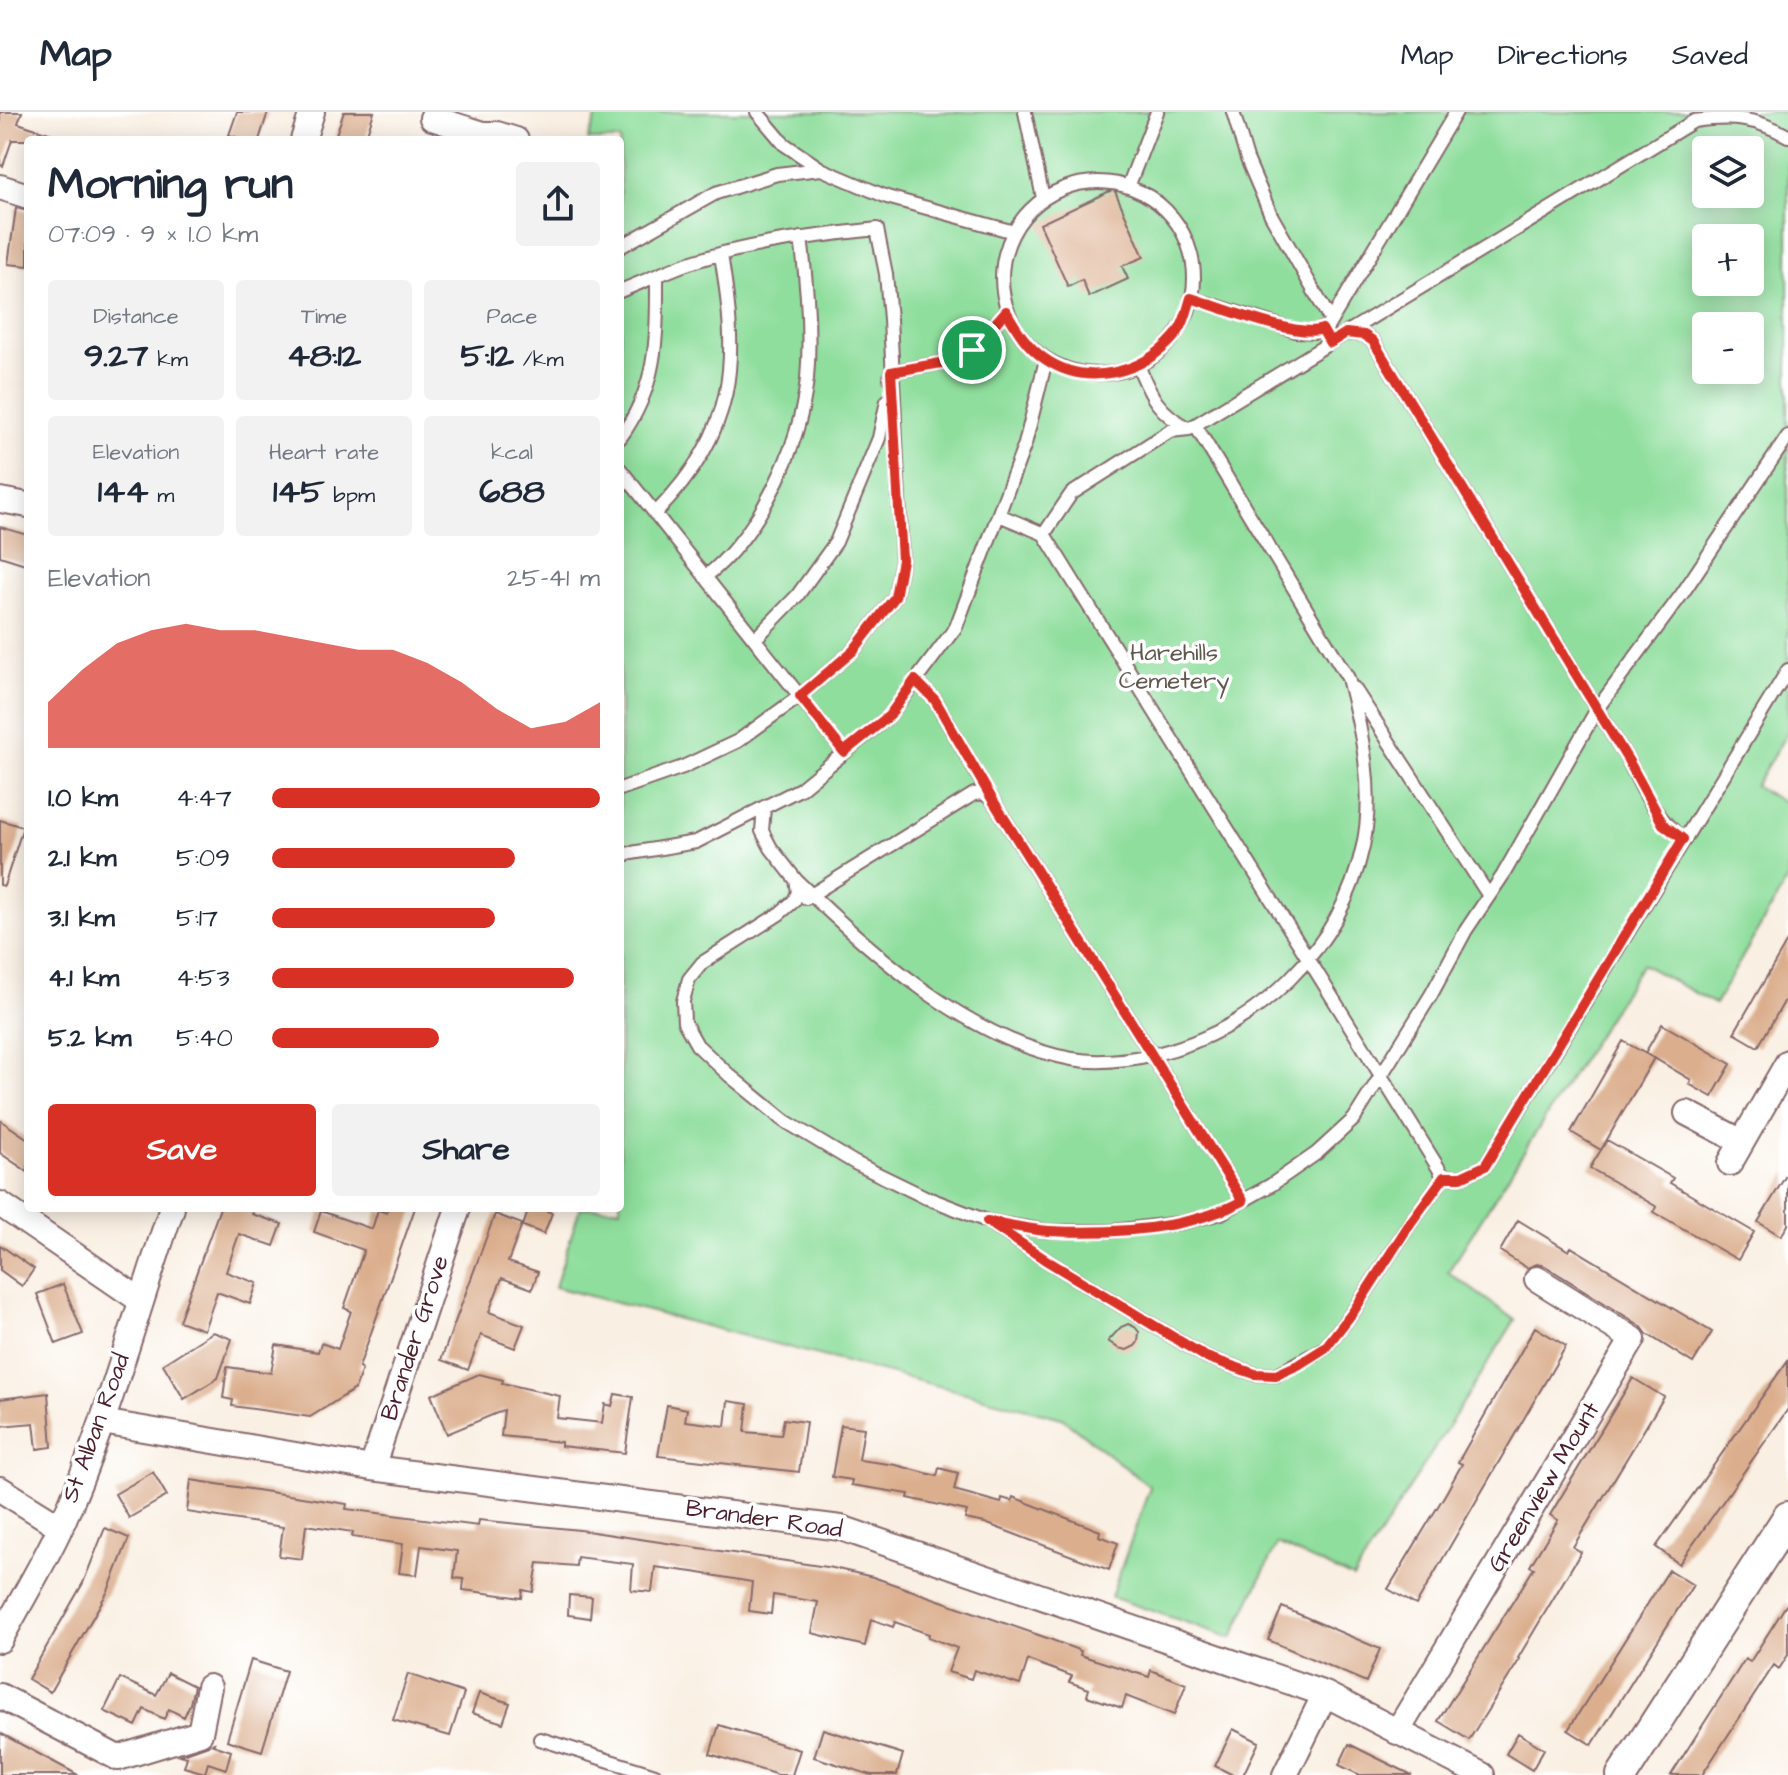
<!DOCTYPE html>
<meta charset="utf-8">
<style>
:root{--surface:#fff;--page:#f2f2f3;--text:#1f2937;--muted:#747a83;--line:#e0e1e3;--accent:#d93025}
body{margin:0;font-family:"Architects Daughter",sans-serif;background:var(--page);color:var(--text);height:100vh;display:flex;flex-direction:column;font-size:30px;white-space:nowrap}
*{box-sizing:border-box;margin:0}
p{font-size:26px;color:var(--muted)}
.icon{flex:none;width:44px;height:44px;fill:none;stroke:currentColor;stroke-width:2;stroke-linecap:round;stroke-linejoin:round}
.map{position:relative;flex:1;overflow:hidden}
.panel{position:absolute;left:24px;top:24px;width:600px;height:1076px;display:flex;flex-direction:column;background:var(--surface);border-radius:8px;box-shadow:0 4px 20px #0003}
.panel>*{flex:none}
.tools{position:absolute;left:1692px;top:24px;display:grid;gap:16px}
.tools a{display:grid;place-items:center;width:72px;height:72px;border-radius:8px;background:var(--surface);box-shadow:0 4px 20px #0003;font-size:40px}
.pin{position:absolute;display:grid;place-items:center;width:68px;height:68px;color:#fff;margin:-34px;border:4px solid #fff;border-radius:50%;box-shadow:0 2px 8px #0007}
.round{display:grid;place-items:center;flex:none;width:84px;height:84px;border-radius:8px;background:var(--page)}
.overview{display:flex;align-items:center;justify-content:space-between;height:136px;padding:0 24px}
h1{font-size:44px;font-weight:700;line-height:60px}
.metrics{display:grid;grid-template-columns:repeat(3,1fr);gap:12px;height:136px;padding:8px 24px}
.metrics div{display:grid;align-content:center;border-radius:8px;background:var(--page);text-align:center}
.metrics b{font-size:34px;font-weight:700}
.metrics small{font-size:22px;font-weight:400}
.metrics p{font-size:22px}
.chart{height:224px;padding:16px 24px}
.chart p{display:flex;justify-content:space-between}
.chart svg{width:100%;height:144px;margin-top:8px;fill:var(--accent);opacity:.7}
.action{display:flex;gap:16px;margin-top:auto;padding:16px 24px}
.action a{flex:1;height:92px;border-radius:8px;background:var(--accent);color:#fff;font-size:32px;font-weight:700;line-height:92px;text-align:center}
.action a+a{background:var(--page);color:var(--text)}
ul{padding:0 24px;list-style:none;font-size:26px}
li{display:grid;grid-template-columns:128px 96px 1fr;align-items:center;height:60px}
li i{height:20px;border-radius:10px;background:var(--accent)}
header{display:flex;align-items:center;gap:48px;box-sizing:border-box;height:112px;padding:0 40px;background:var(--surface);border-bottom:2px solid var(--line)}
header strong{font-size:38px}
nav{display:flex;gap:44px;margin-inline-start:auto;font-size:28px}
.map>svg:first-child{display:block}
</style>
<header>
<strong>Map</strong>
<nav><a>Map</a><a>Directions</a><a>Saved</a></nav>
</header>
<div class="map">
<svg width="1788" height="1663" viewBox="0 0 1788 1663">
<rect width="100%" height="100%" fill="#fff"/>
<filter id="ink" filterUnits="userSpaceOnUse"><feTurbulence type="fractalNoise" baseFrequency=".0125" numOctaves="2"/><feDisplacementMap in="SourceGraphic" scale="16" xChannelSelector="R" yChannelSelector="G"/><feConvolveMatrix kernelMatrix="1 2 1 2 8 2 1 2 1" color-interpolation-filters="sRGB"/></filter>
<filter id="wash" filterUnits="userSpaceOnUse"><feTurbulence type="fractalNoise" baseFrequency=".006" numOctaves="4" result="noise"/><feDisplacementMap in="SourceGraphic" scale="32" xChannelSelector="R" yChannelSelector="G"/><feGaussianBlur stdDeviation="1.8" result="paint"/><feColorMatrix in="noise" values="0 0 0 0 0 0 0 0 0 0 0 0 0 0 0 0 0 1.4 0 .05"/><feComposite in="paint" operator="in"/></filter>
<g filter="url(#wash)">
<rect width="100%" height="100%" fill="#f9efe2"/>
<path fill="#8fde9d" stroke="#6c7e64" stroke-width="2" fill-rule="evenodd" d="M 598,0 L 1788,0 L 1788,619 L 1755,674 L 1788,693 L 1788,767 L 1715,892 L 1642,852 L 1448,1160 L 1515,1208 L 1353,1466 L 1277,1432 L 1232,1526 L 1111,1485 L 1150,1375 L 1062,1306 L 555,1175 L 580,1096 L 620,1096 L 620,28 L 588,28 ZM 1706,38 L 1750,38 L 1750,82 L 1706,82 ZM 1706,126 L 1750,126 L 1750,170 L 1706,170 ZM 1706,214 L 1750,214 L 1750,258 L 1706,258 Z"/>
<g id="blocks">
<path fill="#dbaf8e" d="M 0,0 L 22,0 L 18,11 L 58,24 L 57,28 L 12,28 L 3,54 L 0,53 Z
M 237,0 L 268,0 L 259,28 L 245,28 L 229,23 Z
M 344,0 L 374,0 L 365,28 L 334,28 Z
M 1114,77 L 1144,145 L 1122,154 L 1128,167 L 1089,185 L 1082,168 L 1068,175 L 1040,112 Z
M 16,96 L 28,99 L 28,154 L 8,152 Z
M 0,415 L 28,423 L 28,453 L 0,444 Z
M 0,708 L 23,715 L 4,774 L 0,773 Z
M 1788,828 L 1788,883 L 1758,935 L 1734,921 Z
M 1662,912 L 1731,952 L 1712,985 L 1689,972 L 1691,968 L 1654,946 L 1601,1038 L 1571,1020 L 1623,929 L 1653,946 L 1645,941 Z
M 0,1008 L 28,1027 L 28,1060 L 0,1041 Z
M 1607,1028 L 1673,1066 L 1670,1071 L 1754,1120 L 1738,1148 L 1654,1100 L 1657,1095 L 1590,1056 Z
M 1788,1060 L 1788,1113 L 1781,1124 L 1758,1110 Z
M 220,1096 L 254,1096 L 252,1102 L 282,1112 L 274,1134 L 239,1122 L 226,1160 L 257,1171 L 250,1192 L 217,1180 L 204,1218 L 179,1209 Z
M 388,1096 L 415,1096 L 359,1255 L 362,1257 L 355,1277 L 310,1305 L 232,1294 L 233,1288 L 223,1286 L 227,1255 L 271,1261 L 276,1233 L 318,1240 L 321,1231 L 338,1237 L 351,1199 L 344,1196 L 364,1138 L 314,1120 L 321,1099 L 372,1117 L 378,1098 L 387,1101 Z
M 529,1096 L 540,1096 L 552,1101 L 544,1122 L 523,1114 Z
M 495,1102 L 522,1112 L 508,1150 L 538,1160 L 532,1177 L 502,1166 L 489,1200 L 524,1213 L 515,1236 L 481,1223 L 468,1258 L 441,1248 Z
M 1518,1108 L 1569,1139 L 1571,1135 L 1712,1220 L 1693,1251 L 1647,1222 L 1641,1214 L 1545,1154 L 1537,1152 L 1527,1156 L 1500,1139 Z
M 0,1133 L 34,1157 L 22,1174 L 0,1158 Z
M 63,1172 L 83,1222 L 56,1232 L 37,1182 Z
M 1128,1212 L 1135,1215 L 1139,1220 L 1138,1230 L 1135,1234 L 1127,1238 L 1118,1236 L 1108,1229 L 1121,1215 Z
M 1535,1215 L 1566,1234 L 1416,1493 L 1388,1477 L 1446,1381 L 1462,1352 L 1458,1350 Z
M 213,1220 L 232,1227 L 218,1266 L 184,1287 L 163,1252 Z
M 1788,1248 L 1788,1297 L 1679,1452 L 1656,1435 Z
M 479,1262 L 503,1268 L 502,1271 L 560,1284 L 557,1306 L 602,1311 L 605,1292 L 612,1294 L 615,1282 L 633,1285 L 625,1341 L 561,1334 L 561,1330 L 501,1324 L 504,1298 L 447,1322 L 431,1283 Z
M 1633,1266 L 1664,1285 L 1573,1435 L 1581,1440 L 1518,1546 L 1520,1547 L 1469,1628 L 1438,1609 L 1534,1456 L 1530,1454 L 1558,1408 L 1550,1403 Z
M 48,1281 L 52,1335 L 37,1337 L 34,1311 L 0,1314 L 0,1287 Z
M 728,1289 L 748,1292 L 745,1320 L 781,1323 L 784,1307 L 806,1310 L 799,1360 L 658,1344 L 667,1293 L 687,1297 L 685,1309 L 725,1314 Z
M 841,1313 L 864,1316 L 859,1348 L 896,1353 L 937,1364 L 939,1356 L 958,1361 L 954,1378 L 1001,1391 L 1002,1386 L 1012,1389 L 1013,1385 L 1100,1419 L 1099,1424 L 1118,1431 L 1109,1458 L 985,1411 L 965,1407 L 967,1399 L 908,1386 L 909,1382 L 851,1373 L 852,1368 L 832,1365 Z
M 153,1360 L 167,1384 L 129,1406 L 115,1382 Z
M 191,1368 L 347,1392 L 346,1397 L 478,1414 L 479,1408 L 580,1418 L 833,1456 L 873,1465 L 1047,1526 L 1081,1539 L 1080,1543 L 1149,1565 L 1151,1558 L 1186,1572 L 1174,1603 L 1126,1584 L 1122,1596 L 1087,1584 L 1089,1577 L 1069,1570 L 1072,1564 L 1028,1548 L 1020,1573 L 974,1558 L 971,1567 L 948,1560 L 957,1536 L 928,1525 L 929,1522 L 895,1510 L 893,1515 L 871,1507 L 865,1534 L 812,1521 L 818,1490 L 773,1483 L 771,1502 L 749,1499 L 752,1470 L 693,1460 L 655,1455 L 652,1480 L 631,1478 L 633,1452 L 577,1445 L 576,1454 L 538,1451 L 533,1480 L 523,1478 L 522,1486 L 463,1478 L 464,1467 L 454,1466 L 457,1439 L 421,1434 L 417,1463 L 399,1461 L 403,1432 L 352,1425 L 353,1420 L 306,1413 L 302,1447 L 279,1444 L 283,1415 L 187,1400 Z
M 105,1416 L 129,1426 L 108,1479 L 50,1580 L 28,1567 L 83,1471 Z
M 1669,1458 L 1693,1473 L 1592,1633 L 1568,1618 Z
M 569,1483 L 592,1485 L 590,1506 L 568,1503 Z
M 1788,1490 L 1788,1543 L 1779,1557 L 1774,1553 L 1702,1663 L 1671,1663 L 1745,1547 L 1750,1550 Z
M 1282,1495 L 1380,1537 L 1366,1570 L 1268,1528 Z
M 251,1548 L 286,1559 L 262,1639 L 227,1628 Z
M 168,1561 L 194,1574 L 190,1592 L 184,1605 L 169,1597 L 164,1607 L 144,1597 L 136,1614 L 104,1599 L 120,1566 L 156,1583 Z
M 408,1562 L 464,1581 L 450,1624 L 393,1608 Z
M 479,1581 L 510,1591 L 503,1611 L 472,1601 Z
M 719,1613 L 800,1638 L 792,1663 L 778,1663 L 710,1642 Z
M 823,1617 L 903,1642 L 897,1663 L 871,1663 L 814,1645 Z
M 1233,1617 L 1259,1630 L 1243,1663 L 1233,1663 L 1215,1654 Z
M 0,1621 L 78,1663 L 0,1663 Z
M 1518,1621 L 1544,1637 L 1532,1658 L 1506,1642 Z
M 214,1631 L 213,1633 L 231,1639 L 226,1657 L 208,1651 L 205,1661 L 184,1655 L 187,1645 L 180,1643 Z
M 1349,1632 L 1375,1645 L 1412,1663 L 1360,1663 L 1339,1653 Z"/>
</g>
</g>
<g filter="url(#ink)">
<use href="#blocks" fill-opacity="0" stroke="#87686b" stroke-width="2"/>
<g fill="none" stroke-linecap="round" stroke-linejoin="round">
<g stroke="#87686b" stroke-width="16">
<path id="service" d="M 1025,0 L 1043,86
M 1233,0 L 1247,47 L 1271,103 L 1331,209
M 821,57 L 887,85 L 1014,120
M1002 166a96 96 0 1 1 192 0a96 96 0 1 1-192 0Z
M 1128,75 L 1157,0
M 620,135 L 716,81 L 777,62 L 821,57 L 784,32 L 757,0
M 620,179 C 643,170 666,159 689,151 C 749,131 814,124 877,117 L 886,162 L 890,207 L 902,448 L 895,485 L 853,539 L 800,584 L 738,629 L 683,655 L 620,677
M 1191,186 L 1296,219 L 1315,220 L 1328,214 L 1456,0
M 1346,221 L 1364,223 L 1373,229 L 1628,648 C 1645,681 1653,703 1683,727
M 1138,253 C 1151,285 1158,300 1189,317
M 890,267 L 891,260 L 941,251 L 972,238 L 1006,199
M 620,326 C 658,274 657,226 657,165
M 620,357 L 844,640
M 655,402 C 737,317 739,253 721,143
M 999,403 L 1044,422 L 1444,1065
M 1044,422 L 1071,382 L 1170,319 L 1189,317 L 1195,313 L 1694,9 C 1731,4 1754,5 1788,24
M 705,465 C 760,423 800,334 807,267 C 811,221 807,172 801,126
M 755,527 L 797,484 L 836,430 L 879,326 L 887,289
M 915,568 L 935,588 L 991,686
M 1354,576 L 1489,784
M 764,695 L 762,719 L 771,736 L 796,768 L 798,780 L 794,789 L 779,802 L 702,851 L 689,867 L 683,889 L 684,910 L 697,933 L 729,963 L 785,1009 L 855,1051 L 925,1085 L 987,1109 L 1046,1119 L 1113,1119 L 1180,1111 L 1221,1101 L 1271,1073 L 1317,1041 L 1354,1007 L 1431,883 L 1466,818 L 1503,763 L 1597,597 L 1682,482 L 1788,324
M 620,743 L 696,730 L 800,677 L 889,604 L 956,515 L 1025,332 L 1046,248
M 796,768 C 868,838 969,929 1072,947 C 1100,952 1129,948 1156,942 C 1257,918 1341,837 1363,734 C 1375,679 1362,620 1348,566 L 1195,313
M 806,786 L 974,682 L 983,681 L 992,687 L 1243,1089
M 993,1113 L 1049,1150 L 1206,1245 L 1255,1262 L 1276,1263 L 1325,1236 L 1353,1200 L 1411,1110 L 1444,1065 L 1461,1065 L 1485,1054 L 1788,558
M 540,1627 L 655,1663"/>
</g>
<g stroke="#87686b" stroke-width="28">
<path id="minor" d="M 432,6 L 483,22 L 497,22 L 516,28
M 303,28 L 312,0
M 0,75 L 28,84
M 0,388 L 28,393
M 1687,1001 L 1742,1030
M 1730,1051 L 1788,950
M 0,1092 L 140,1188
M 102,1310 L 372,1356 L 841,1416 L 1325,1582 L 1482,1663
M 372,1356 L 458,1096
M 0,1377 L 61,1415
M 0,1528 C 20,1490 43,1453 61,1414 C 107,1312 135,1202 172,1096
M 0,1584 L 118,1646 L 200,1621 L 209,1575
M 1397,1620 L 1633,1227 L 1537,1167
M 1285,1663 L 1325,1582"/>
</g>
<g stroke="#87686b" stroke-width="34">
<path id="tertiary" d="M 1622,1663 L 1788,1405"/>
</g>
<use href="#service" stroke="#fff" stroke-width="12"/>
<use href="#minor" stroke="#fff" stroke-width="24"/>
<use href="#tertiary" stroke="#fff" stroke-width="30"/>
</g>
</g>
<g fill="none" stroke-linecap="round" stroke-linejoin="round" filter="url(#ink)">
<g stroke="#fff" stroke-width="16">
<path id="route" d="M 1191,186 C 1217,194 1300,227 1322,217 L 1330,231 L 1346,221 L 1364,223 L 1373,229 L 1628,648 L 1663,712 L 1683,727 L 1485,1054 L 1461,1065 L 1444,1065 L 1411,1110 L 1353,1200 L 1325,1236 L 1298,1253 L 1276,1263 L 1255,1262 L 1206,1245 L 1049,1150 L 987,1109 C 1007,1112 1028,1118 1049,1119 C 1112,1122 1186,1119 1243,1089 L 992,687 L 935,588 L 915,568 L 889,604 L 844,640 L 800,584 L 853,539 L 895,485 L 902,448 L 891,260 L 941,251 L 972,238 L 1006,199 C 1017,218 1027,235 1045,247 C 1087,276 1143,261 1174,225 C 1184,214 1187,199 1191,186 Z"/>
</g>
<use href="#route" stroke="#d93025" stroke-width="10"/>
</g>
<g text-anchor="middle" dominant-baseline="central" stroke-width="7" stroke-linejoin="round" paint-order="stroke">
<g font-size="24" fill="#5f584d" stroke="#fff">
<text x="1174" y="541">Harehills<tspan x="1174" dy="28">Cemetery</tspan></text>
</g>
<g font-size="24" fill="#4a1f2b" stroke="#fff">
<text transform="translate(415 1226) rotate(-72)">Brander Grove</text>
<text transform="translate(96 1316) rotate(-70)">St Alban Road</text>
<text transform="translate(1544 1375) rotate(-59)">Greenview Mount</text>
<text transform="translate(764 1407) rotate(8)">Brander Road</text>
</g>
</g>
</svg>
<div class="tools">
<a><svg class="icon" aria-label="layers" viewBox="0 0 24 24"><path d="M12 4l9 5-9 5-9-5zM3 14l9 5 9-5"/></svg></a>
<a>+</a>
<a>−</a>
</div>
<div class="pin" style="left:972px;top:238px;background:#1e9e55"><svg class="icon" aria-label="arrive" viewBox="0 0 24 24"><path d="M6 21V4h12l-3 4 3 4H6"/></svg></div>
<section class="panel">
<div class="overview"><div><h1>Morning run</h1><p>07:09 · 9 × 1.0 km</p></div><a class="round"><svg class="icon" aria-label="share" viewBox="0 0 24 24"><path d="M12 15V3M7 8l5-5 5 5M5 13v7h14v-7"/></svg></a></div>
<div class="metrics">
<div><p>Distance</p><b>9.27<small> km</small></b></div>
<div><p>Time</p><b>48:12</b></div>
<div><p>Pace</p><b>5:12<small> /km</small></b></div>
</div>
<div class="metrics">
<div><p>Elevation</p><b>144<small> m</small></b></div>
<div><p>Heart rate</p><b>145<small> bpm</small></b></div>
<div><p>kcal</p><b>688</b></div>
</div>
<div class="chart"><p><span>Elevation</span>25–41 m</p>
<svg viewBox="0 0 160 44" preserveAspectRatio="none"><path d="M0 44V30L10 20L20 12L30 8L40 6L50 8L60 8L70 10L80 12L90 14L100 14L110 18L120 24L130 32L140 38L150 36L160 30V44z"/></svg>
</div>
<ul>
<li><b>1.0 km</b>4:47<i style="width:100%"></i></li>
<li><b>2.1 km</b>5:09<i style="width:74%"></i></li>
<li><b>3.1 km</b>5:17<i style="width:68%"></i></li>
<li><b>4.1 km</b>4:53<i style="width:92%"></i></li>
<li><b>5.2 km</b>5:40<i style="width:51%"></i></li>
</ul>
<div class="action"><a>Save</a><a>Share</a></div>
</section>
</div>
